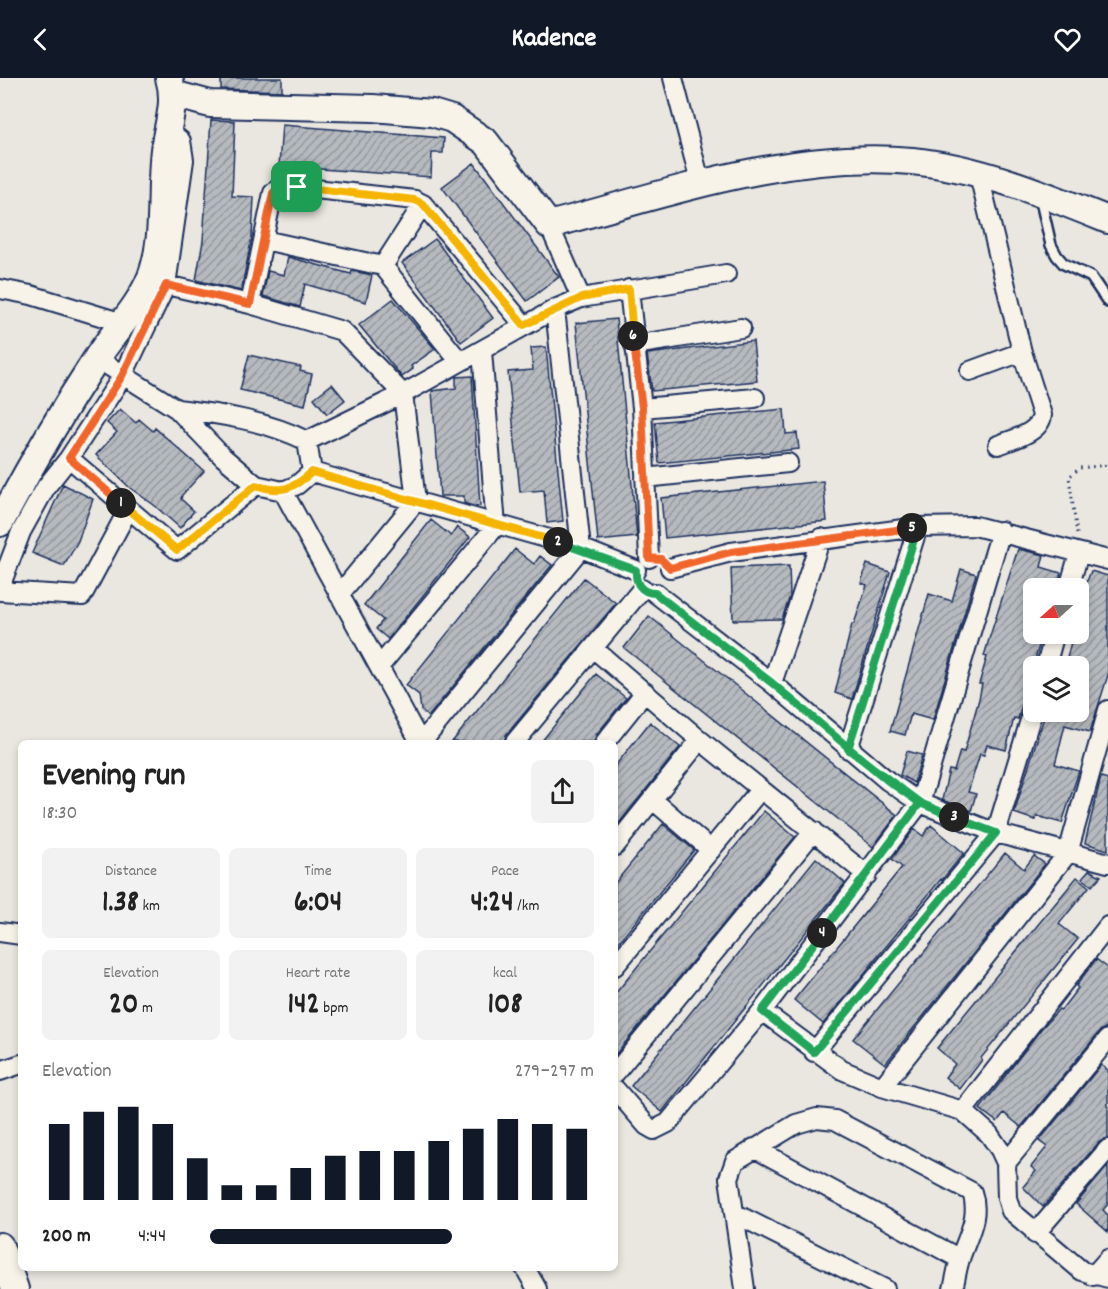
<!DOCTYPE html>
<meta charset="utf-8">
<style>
:root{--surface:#fff;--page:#f2f2f2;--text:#222;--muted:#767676;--accent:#111827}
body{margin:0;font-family:Dekko,sans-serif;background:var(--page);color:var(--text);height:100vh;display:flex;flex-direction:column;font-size:22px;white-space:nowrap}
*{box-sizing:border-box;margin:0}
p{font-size:20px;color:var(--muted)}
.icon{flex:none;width:33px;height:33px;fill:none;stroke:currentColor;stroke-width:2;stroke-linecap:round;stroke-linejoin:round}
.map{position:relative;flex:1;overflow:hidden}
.side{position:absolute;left:18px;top:662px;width:600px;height:531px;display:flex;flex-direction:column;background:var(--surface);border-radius:9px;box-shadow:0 3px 9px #0003}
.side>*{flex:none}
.needle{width:39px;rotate:249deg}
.buttons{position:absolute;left:1023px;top:500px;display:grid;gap:12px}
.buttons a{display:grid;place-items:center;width:66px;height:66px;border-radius:9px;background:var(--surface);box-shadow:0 3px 9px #0003;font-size:30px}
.pin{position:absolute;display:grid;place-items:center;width:51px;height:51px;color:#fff;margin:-26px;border-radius:12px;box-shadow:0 3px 9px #0006}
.km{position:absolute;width:30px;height:30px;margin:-15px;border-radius:50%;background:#222;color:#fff;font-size:16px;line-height:30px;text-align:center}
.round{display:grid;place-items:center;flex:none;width:63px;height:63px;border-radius:9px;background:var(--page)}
.overview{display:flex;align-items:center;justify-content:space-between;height:102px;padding:0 24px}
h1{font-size:33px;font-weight:700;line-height:45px}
.stats{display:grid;grid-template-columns:repeat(3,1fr);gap:9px;height:102px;padding:6px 24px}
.stats div{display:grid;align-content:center;border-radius:9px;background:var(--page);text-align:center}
.stats b{font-size:30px;font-weight:700}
.stats small{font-size:16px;font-weight:400}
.stats p{font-size:16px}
.chart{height:168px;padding:12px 24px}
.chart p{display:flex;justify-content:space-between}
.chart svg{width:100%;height:108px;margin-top:6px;stroke:var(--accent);stroke-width:6}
ul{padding:0 24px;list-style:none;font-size:20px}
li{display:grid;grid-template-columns:96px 72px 1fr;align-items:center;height:45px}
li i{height:15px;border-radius:8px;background:var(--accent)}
header{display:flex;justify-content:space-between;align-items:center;height:78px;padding:0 24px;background:var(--accent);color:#fff;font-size:27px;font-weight:700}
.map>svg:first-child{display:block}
</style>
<header><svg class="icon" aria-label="back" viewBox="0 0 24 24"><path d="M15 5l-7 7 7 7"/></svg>Kadence<svg class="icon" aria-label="heart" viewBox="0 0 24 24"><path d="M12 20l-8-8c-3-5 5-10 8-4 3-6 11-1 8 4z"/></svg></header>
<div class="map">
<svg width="1108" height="1211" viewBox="0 0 1108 1211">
<defs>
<pattern id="building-hatch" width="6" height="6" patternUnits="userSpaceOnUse" patternTransform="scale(1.5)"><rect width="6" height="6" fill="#b6babf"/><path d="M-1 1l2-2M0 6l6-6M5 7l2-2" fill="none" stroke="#93989e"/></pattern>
</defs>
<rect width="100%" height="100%" fill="#eae7e0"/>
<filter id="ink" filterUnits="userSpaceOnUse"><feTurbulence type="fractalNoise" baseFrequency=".0167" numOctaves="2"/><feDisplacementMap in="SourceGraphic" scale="12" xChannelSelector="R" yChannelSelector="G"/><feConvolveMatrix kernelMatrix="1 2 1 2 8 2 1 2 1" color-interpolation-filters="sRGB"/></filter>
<g filter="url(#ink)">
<path fill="url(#building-hatch)" stroke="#1b2f5e" stroke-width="1.5" d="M 221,0 L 282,0 L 282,13 L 221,11 Z
M 211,42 L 235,43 L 232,118 L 254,119 L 252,159 L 241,213 L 196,202 L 203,163 Z
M 282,47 L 444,60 L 443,75 L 432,75 L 431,99 L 279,88 Z
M 474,85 L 559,199 L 527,223 L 442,109 Z
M 435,161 L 493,240 L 461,264 L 402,185 Z
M 288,179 L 351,196 L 352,193 L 372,197 L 366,224 L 305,206 L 300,229 L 263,218 L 268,193 L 284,197 Z
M 393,221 L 435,271 L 411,288 L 413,291 L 402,299 L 359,247 Z
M 616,241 L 637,459 L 598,463 L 576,245 Z
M 753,263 L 757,303 L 652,313 L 647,276 Z
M 546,269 L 563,443 L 547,445 L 544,412 L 520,414 L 508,294 L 533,292 L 531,270 Z
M 249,277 L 301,289 L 300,293 L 312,296 L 305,327 L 240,312 Z
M 472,298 L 480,428 L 476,429 L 464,425 L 464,418 L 440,418 L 432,313 L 456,310 L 456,299 Z
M 332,306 L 345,322 L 327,336 L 314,320 Z
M 120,331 L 136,345 L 139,341 L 153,353 L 155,350 L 204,393 L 182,417 L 181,421 L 194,433 L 180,450 L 154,427 L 130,410 L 96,377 L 117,354 L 107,345 Z
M 784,331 L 786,356 L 797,355 L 799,371 L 659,385 L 655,344 Z
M 823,403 L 827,443 L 665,460 L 661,420 Z
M 63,406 L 93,421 L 78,463 L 64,488 L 32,475 Z
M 431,442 L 451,458 L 457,449 L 470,459 L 388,561 L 376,551 L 383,542 L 364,527 Z
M 515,471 L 534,486 L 540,478 L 552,487 L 428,639 L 421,632 L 419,617 L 406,607 Z
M 1018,471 L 1044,477 L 1041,489 L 1061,495 L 1057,510 L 1034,510 L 1034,555 L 1042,557 L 1018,641 L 1014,640 L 1006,672 L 987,667 L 984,677 L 980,676 L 968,714 L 976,716 L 971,733 L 942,722 L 949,692 L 954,693 L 960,673 L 964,674 L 979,621 L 982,606 L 979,606 L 987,579 L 984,578 L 990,558 Z
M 867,486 L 890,494 L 852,621 L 835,615 L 852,546 L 854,546 L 867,507 L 861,505 Z
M 789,488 L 790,518 L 782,541 L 733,542 L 731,490 Z
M 961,491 L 976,496 L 933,642 L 911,636 L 905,657 L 890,653 L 929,516 L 952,523 Z
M 1091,493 L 1108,498 L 1108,597 L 1090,654 L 1065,647 L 1055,686 L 1079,693 L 1062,745 L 1037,738 L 1035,742 L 1014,735 L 1046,633 L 1078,633 L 1078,588 L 1065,588 L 1071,564 L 1076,555 L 1078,555 L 1078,527 Z
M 584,500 L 616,525 L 506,657 L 504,664 L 452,664 Z
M 649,538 L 897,737 L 873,769 L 624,570 Z
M 596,596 L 626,620 L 596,657 L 594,664 L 541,664 Z
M 650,644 L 680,669 L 615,750 L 615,688 Z
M 907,673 L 922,677 L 914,705 L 900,697 Z
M 1101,699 L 1108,701 L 1108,772 L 1085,765 Z
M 764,733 L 795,759 L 615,977 L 615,916 Z
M 663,746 L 694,772 L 615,869 L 615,805 Z
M 931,747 L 964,775 L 942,802 L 941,801 L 823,946 L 794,922 L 902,789 L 892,781 L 914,751 L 923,758 Z
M 1005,775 L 1024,791 L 1034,778 L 1045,786 L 885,986 L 853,961 Z
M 816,780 L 845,805 L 662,1034 L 631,1008 Z
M 1089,792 L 1101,798 L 1092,808 L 1082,800 Z
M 1077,799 L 1089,809 L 1059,846 L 1078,861 L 981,980 L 982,982 L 960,1011 L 945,999 L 955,986 L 937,970 Z
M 1096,881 L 1108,890 L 1108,948 L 1100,953 L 1021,1049 L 1004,1035 L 997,1044 L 980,1031 L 1041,951 L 1059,931 L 1061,932 L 1078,910 L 1076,908 Z
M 1101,987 L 1108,992 L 1108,1060 L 1099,1064 L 1043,1129 L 1023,1109 L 1036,1093 L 1031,1089 L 1047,1069 L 1039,1063 Z
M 1108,1088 L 1108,1126 L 1103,1132 L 1108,1137 L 1108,1154 L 1076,1126 Z"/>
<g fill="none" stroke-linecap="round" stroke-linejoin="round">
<g stroke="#1b2f5e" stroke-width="14">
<path id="lane" d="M 1040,119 L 1051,167 L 1057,178 L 1064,186 L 1091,199 L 1108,224"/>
</g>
<g stroke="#1b2f5e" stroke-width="22">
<path id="street" d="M 673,0 L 701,107
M 979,97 L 1022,274 L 1042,337 C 1040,355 1013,361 998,367
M 549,147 L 581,220
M 264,162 L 383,188 L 460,284
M 383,188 L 423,126
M 166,207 L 250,226 L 342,253 L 403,316 L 416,423 L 339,517
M 0,211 L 31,217 L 123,245
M 629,211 L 642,330 L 649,480
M 250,226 L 273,115 L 279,109 L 297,109 L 415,122 L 423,126 L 524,247
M 634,267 L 741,250
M 96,280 L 177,331 L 223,379 L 256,407 L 283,413 L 297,407 L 312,394 L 307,363 C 267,343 221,336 177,331
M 970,293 L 1022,274
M 642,330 L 755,320
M 307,363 L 403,316 L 555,231 L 581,220 L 726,196
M 69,380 L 177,472 L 256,407
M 312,394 L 581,470 L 636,492
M 645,400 L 788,385
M 283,413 L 420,664
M 670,490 L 731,474 L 918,449 L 975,448 L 1108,482
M 0,509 L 21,454 L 46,409 L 69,380 L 122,299 L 166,207 L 184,82 L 181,63 L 169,53
M 1069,510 L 1079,475
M 0,513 L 82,518 L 128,432
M 655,515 L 772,605 L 888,703 L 920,725 L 996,755 L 1108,785
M 594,571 L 700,662 L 867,797
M 1046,588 L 1055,555
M 379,589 L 496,448 L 482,273
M 772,605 L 821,460
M 422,664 L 581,470 L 555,231
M 515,664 L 642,511
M 605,664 L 645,614
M 848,671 L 918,449
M 653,722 L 711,772
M 615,768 L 700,662
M 0,854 L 21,857
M 615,888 L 760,712
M 762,933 L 842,992 L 882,1009 L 963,1033 L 989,1056 L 1000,1072 L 1006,1085 L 1007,1120 L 1011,1133 L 1082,1193 L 1108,1200
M 814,974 L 996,755 L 1034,629
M 0,993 L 21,986
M 615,995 L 814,753
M 882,1009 L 1068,775 L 1108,632
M 615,1011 L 647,1048 L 654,1052 L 668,1045 L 762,933 L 920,725 L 1001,453
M 963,1033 L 1108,848
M 754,1070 L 960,1181
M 1006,1085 L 1108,961
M 734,1135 L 885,1211
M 1035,1156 L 1108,1071
M 525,1190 L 537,1211
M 1093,1198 L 1108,1181
M 745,1211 L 729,1100 L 735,1083 L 796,1046 L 817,1040 L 835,1042 L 972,1114 C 980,1138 969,1155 961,1178 C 957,1189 956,1200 953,1211"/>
</g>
<g stroke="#1b2f5e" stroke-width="30">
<path id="secondary" d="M 173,16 L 210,26 L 373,30 L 432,35 L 452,41 L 486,64 L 549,147 C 666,116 789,72 912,83 C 978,89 1046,117 1108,142
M 0,445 C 29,390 61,335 95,283 C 113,254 138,231 151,199 C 166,159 159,114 164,72 C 167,48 177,25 169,0
M 0,1168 L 15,1211"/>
</g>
<path stroke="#1b2f5e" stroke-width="3" stroke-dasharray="1.5 4.5" stroke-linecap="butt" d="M 1077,456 L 1069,399 L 1080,390 L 1108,387"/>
<use href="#lane" stroke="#f7f3e8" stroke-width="9"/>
<use href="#street" stroke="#f7f3e8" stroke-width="18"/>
<use href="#secondary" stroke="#f7f3e8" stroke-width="26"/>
</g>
</g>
<g fill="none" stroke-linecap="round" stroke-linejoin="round" filter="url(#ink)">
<g stroke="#fff" stroke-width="12">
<path id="split-1" d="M 121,425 L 69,380 L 122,298 L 166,207 L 250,226 L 273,115 L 279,109 L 297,109"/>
</g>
<g stroke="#fff" stroke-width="12">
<path id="split-2" d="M 121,425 L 177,472 L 256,407 C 281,416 293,411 312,394 L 558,464"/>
</g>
<g stroke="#fff" stroke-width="12">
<path id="split-3" d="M 558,464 L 636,492 C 635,505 641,515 655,515 L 772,605 L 888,703 L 920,725 L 954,739"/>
</g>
<g stroke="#fff" stroke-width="12">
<path id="split-4" d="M 822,855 L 762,933 L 814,974 L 996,755 L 954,739"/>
</g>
<g stroke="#fff" stroke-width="12">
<path id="split-5" d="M 822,855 L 920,725 L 848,671 L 918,449 L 912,450"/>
</g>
<g stroke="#fff" stroke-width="12">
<path id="split-6" d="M 633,258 L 642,330 L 649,480 L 661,481 L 670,490 L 731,474 L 912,450"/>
</g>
<g stroke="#fff" stroke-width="12">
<path id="split-7" d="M 297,109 L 415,122 L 423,126 L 524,247 L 581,220 L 629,211 L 633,258"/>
</g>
<use href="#split-1" stroke="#f0652b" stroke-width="8"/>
<use href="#split-2" stroke="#f5b400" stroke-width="8"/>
<use href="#split-3" stroke="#22a559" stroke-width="8"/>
<use href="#split-4" stroke="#22a559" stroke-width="8"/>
<use href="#split-5" stroke="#22a559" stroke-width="8"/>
<use href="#split-6" stroke="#f0652b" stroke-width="8"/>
<use href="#split-7" stroke="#f5b400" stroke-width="8"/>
</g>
</svg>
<div class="buttons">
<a><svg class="needle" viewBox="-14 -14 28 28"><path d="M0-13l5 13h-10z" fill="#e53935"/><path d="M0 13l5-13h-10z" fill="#767676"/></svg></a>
<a><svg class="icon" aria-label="layers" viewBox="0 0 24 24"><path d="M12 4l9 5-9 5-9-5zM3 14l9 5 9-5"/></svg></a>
</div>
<div class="pin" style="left:297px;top:109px;background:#1e9e55"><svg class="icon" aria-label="arrive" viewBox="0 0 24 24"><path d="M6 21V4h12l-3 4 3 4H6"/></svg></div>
<b class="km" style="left:121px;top:425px">1</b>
<b class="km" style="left:558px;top:464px">2</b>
<b class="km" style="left:954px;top:739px">3</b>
<b class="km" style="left:822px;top:855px">4</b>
<b class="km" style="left:912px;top:450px">5</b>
<b class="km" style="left:633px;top:258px">6</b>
<section class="side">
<div class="overview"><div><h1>Evening run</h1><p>18:30</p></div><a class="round"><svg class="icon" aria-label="share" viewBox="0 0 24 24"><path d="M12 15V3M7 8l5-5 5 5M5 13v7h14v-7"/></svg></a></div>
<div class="stats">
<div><p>Distance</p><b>1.38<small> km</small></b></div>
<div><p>Time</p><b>6:04</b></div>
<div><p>Pace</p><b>4:24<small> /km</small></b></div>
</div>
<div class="stats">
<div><p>Elevation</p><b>20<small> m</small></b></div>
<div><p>Heart rate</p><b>142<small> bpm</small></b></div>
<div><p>kcal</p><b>108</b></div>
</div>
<div class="chart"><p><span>Elevation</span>279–297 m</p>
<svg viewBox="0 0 160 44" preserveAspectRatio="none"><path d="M5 44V13M15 44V8M25 44V6M35 44V13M45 44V27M55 44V38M65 44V38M75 44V31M85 44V26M95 44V24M105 44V24M115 44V20M125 44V15M135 44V11M145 44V13M155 44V15"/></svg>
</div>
<ul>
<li><b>200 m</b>4:44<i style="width:63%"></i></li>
</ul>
</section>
</div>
